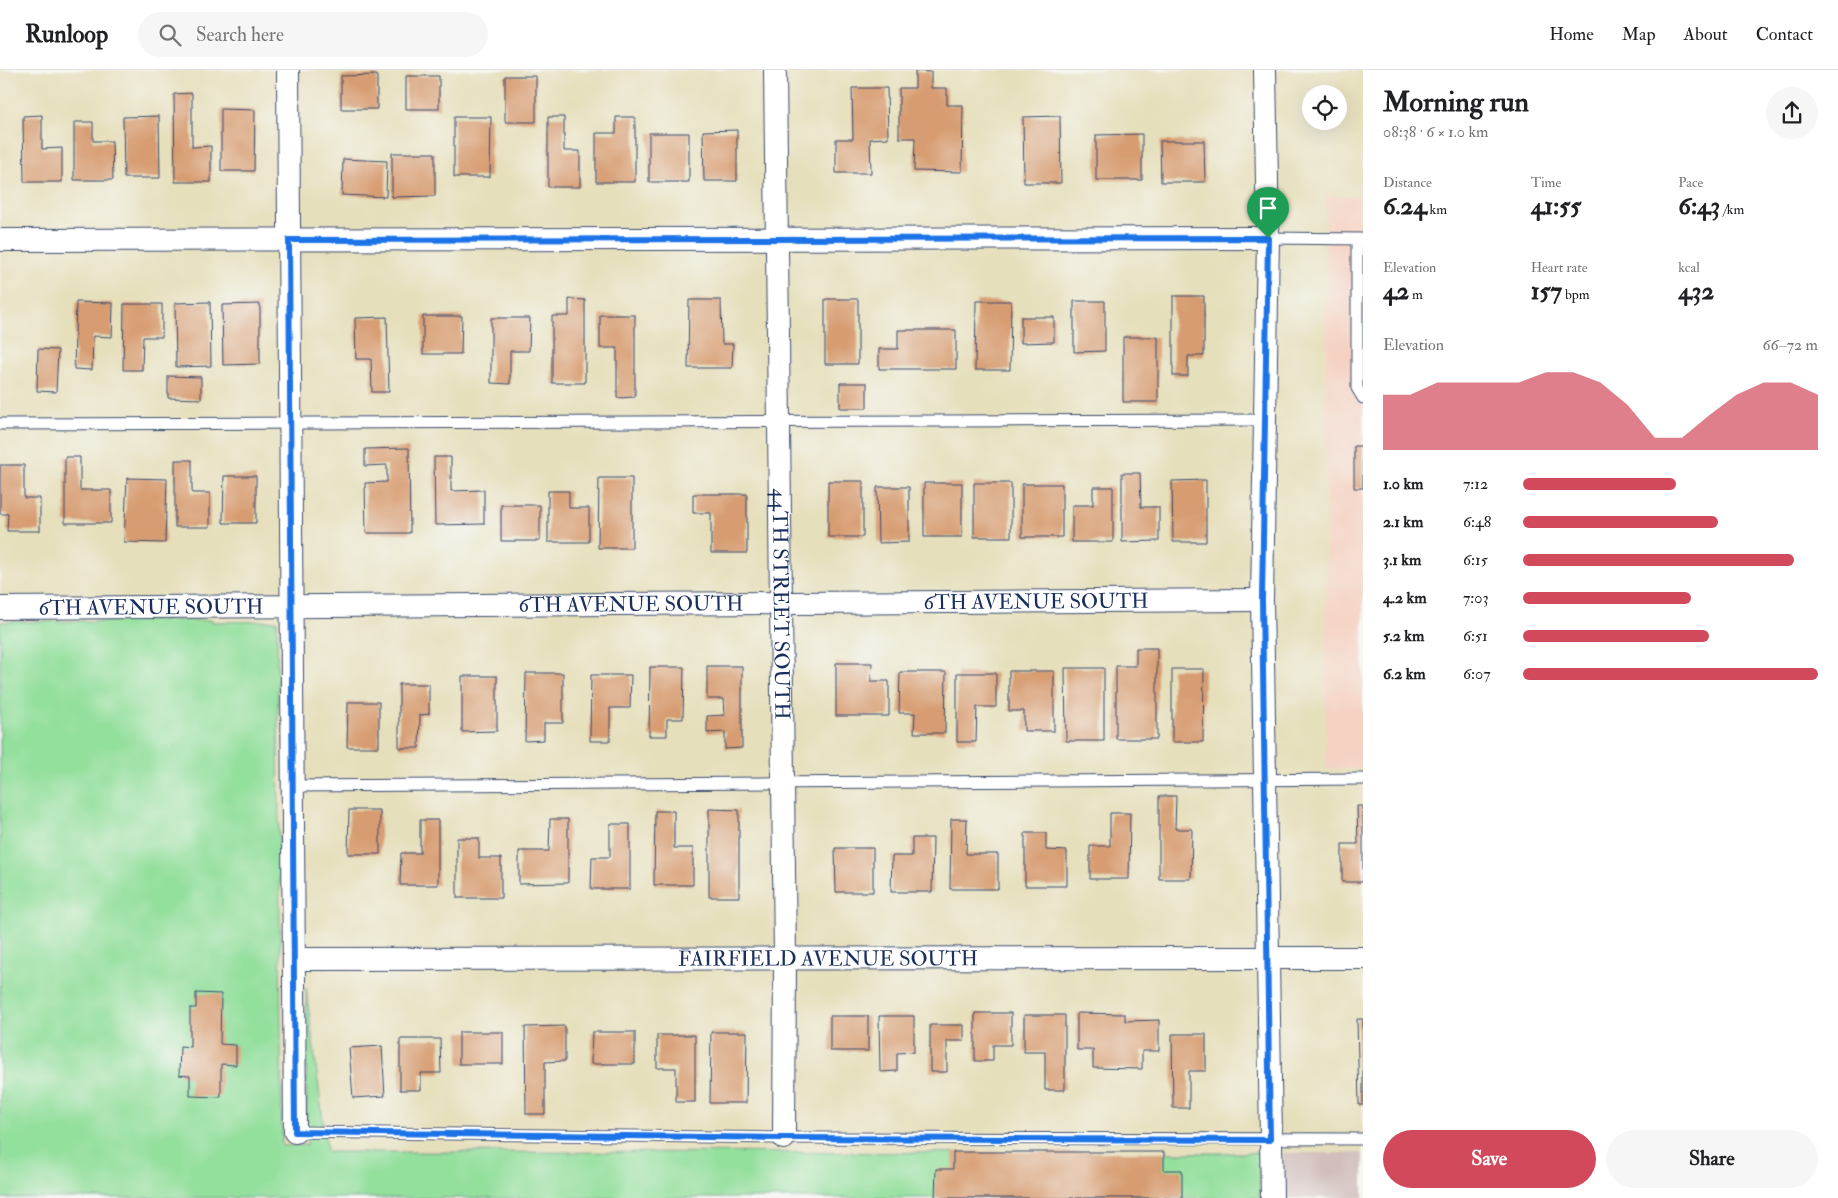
<!DOCTYPE html>
<meta charset="utf-8">
<style>
:root{--surface:#fff;--page:#f6f6f6;--text:#202124;--muted:#757577;--line:#e0e0e0;--accent:#d1495b}
body{margin:0;font-family:"IM FELL Double Pica",serif;background:var(--page);color:var(--text);height:100vh;display:flex;flex-direction:column;font-size:19px;white-space:nowrap}
*{box-sizing:border-box;margin:0}
p{font-size:16px;color:var(--muted)}
.icon{flex:none;width:28px;height:28px;fill:none;stroke:currentColor;stroke-width:2;stroke-linecap:round;stroke-linejoin:round}
.map{position:relative;flex:1;overflow:hidden}
.drawer{display:flex;flex-direction:column;background:var(--surface);width:475px}
.drawer>*{flex:none}
.tools{position:absolute;left:1302px;top:15px;display:grid;gap:10px}
.tools a{display:grid;place-items:center;width:45px;height:45px;border-radius:50%;background:var(--surface);box-shadow:0 5px 20px #0002;font-size:25px}
.pin{position:absolute;display:grid;place-items:center;width:42px;height:42px;color:#fff;margin:-51px -21px;border-radius:50% 50% 50% 0;rotate:-45deg;box-shadow:0 0 5px #0007}
.pin .icon{rotate:45deg}
.round{display:grid;place-items:center;flex:none;width:52px;height:52px;border-radius:26px;background:var(--page)}
.overview{display:flex;align-items:center;justify-content:space-between;height:85px;padding:0 20px}
h1{font-size:28px;font-weight:800;line-height:38px}
.metrics{display:grid;grid-template-columns:repeat(3,1fr);gap:8px;height:85px;padding:5px 20px}
.metrics div{display:grid;align-content:center}
.metrics b{font-size:25px;font-weight:800}
.metrics small{font-size:14px;font-weight:400}
.metrics p{font-size:14px}
.chart{height:140px;padding:10px 20px}
.chart p{display:flex;justify-content:space-between}
.chart svg{width:100%;height:90px;margin-top:5px;fill:var(--accent);opacity:.7}
.button{display:flex;gap:10px;margin-top:auto;padding:10px 20px}
.button a{flex:1;height:58px;border-radius:30px;background:var(--accent);color:#fff;font-size:20px;font-weight:800;line-height:58px;text-align:center}
.button a+a{background:var(--page);color:var(--text)}
ul{padding:0 20px;list-style:none;font-size:16px}
li{display:grid;grid-template-columns:80px 60px 1fr;align-items:center;height:38px}
li i{height:12px;border-radius:6px;background:var(--accent)}
header{display:flex;align-items:center;gap:30px;box-sizing:border-box;height:70px;padding:0 25px;background:var(--surface);border-bottom:1px solid var(--line)}
header strong{font-size:24px}
nav{display:flex;gap:28px;margin-inline-start:auto;font-size:18px}
.search{width:350px;height:45px;background:var(--page);display:flex;align-items:center;gap:12px;box-sizing:border-box;padding:0 18px;border-radius:28px;color:var(--muted);font-size:19px}
main{display:flex;flex:1;min-height:0}
.map>svg:first-child{display:block}
</style>
<header>
<strong>Runloop</strong>
<div class="search"><svg class="icon" aria-label="search" viewBox="0 0 24 24"><circle cx="10" cy="10" r="6"/><path d="M15 15l6 6"/></svg>Search here</div>
<nav><a>Home</a><a>Map</a><a>About</a><a>Contact</a></nav>
</header>
<main>
<div class="map">
<svg width="1363" height="1128" viewBox="0 0 1363 1128">
<rect width="100%" height="100%" fill="#f6f6f2"/>
<filter id="ink" filterUnits="userSpaceOnUse"><feTurbulence type="fractalNoise" baseFrequency=".02" numOctaves="2"/><feDisplacementMap in="SourceGraphic" scale="10" xChannelSelector="R" yChannelSelector="G"/><feConvolveMatrix kernelMatrix="1 2 1 2 8 2 1 2 1" color-interpolation-filters="sRGB"/></filter>
<filter id="wash" filterUnits="userSpaceOnUse"><feTurbulence type="fractalNoise" baseFrequency=".0096" numOctaves="4" result="noise"/><feDisplacementMap in="SourceGraphic" scale="20" xChannelSelector="R" yChannelSelector="G"/><feGaussianBlur stdDeviation="1.12" result="paint"/><feColorMatrix in="noise" values="0 0 0 0 0 0 0 0 0 0 0 0 0 0 0 0 0 1.4 0 .05"/><feComposite in="paint" operator="in"/></filter>
<g filter="url(#wash)">
<rect width="100%" height="100%" fill="#e6dfbb"/>
<path fill="#f5d2c2" d="M 1326,126 L 1363,126 L 1363,699 L 1326,698 Z"/>
<path fill="#d1bfbd" d="M 1283,1083 L 1363,1083 L 1363,1128 L 1285,1128 Z"/>
<path fill="#93df9c" stroke="#57877d" d="M 212,550 L 212,552 L 277,551 L 282,1076 L 307,1075 L 306,918 L 327,1082 L 1258,1083 L 1260,1128 L 0,1128 L 0,552 Z"/>
<g id="blocks">
<path fill="#d79c71" d="M 915,1 L 931,2 L 931,18 L 947,18 L 947,35 L 963,35 L 962,102 L 914,101 L 915,68 L 899,68 L 899,18 L 915,18 Z
M 377,5 L 377,39 L 341,39 L 341,6 Z
M 406,6 L 439,6 L 439,39 L 406,39 Z
M 505,6 L 536,6 L 536,52 L 505,52 Z
M 852,18 L 887,18 L 888,68 L 870,69 L 871,103 L 836,103 L 836,69 L 853,69 Z
M 192,23 L 192,77 L 211,76 L 211,112 L 175,112 L 174,24 Z
M 221,39 L 255,40 L 254,101 L 221,101 Z
M 42,45 L 42,79 L 62,78 L 62,112 L 24,112 L 23,46 Z
M 159,46 L 160,108 L 124,108 L 123,47 Z
M 1060,46 L 1061,113 L 1024,113 L 1023,47 Z
M 454,47 L 491,47 L 490,107 L 454,107 Z
M 548,47 L 564,47 L 564,81 L 580,81 L 580,117 L 548,117 Z
M 616,47 L 635,47 L 635,112 L 596,112 L 596,63 L 616,63 Z
M 74,52 L 93,52 L 93,71 L 112,71 L 113,110 L 74,110 Z
M 737,60 L 737,111 L 704,111 L 703,61 Z
M 649,63 L 689,63 L 689,112 L 649,112 Z
M 1142,64 L 1142,110 L 1096,110 L 1096,65 Z
M 1160,71 L 1204,71 L 1205,112 L 1161,112 Z
M 392,83 L 435,83 L 435,126 L 392,127 Z
M 343,89 L 387,91 L 386,127 L 342,125 Z
M 1173,226 L 1204,226 L 1204,286 L 1188,286 L 1188,306 L 1173,306 Z
M 569,229 L 585,230 L 585,313 L 552,313 L 552,246 L 569,246 Z
M 825,229 L 858,229 L 858,294 L 825,294 Z
M 689,230 L 721,230 L 722,274 L 733,274 L 732,298 L 688,298 Z
M 976,231 L 1011,231 L 1010,300 L 975,300 Z
M 1074,231 L 1105,231 L 1105,281 L 1074,282 Z
M 76,232 L 113,233 L 112,267 L 93,266 L 92,300 L 74,299 Z
M 210,232 L 211,296 L 176,297 L 175,233 Z
M 124,234 L 162,234 L 162,267 L 143,267 L 142,300 L 123,300 Z
M 260,234 L 260,294 L 223,295 L 222,235 Z
M 600,245 L 635,245 L 635,327 L 617,328 L 617,278 L 600,278 Z
M 423,246 L 462,246 L 461,284 L 423,284 Z
M 387,247 L 389,322 L 372,322 L 371,289 L 356,289 L 355,248 Z
M 1021,247 L 1054,247 L 1054,272 L 1021,273 Z
M 491,248 L 530,248 L 529,281 L 510,281 L 510,314 L 491,313 Z
M 898,260 L 956,260 L 956,299 L 879,299 L 879,279 L 898,279 Z
M 1123,267 L 1158,267 L 1158,332 L 1123,332 Z
M 38,279 L 58,280 L 56,322 L 37,321 Z
M 168,306 L 201,307 L 201,329 L 168,328 Z
M 840,313 L 867,313 L 867,338 L 840,338 Z
M 1354,376 L 1363,376 L 1363,418 L 1354,418 Z
M 409,378 L 410,463 L 366,463 L 365,413 L 387,412 L 387,395 L 365,396 L 365,379 Z
M 65,387 L 80,387 L 80,420 L 111,420 L 111,453 L 65,453 Z
M 434,387 L 451,387 L 451,421 L 484,420 L 484,454 L 435,455 Z
M 175,390 L 192,390 L 192,423 L 210,423 L 210,457 L 175,457 Z
M 0,395 L 24,395 L 24,428 L 40,428 L 40,461 L 7,461 L 8,444 L 0,444 Z
M 1122,403 L 1140,403 L 1141,437 L 1159,437 L 1159,471 L 1122,472 Z
M 224,406 L 256,406 L 256,453 L 223,453 Z
M 127,408 L 167,409 L 165,473 L 124,472 Z
M 599,408 L 632,408 L 632,478 L 598,478 Z
M 1206,410 L 1206,472 L 1173,472 L 1172,411 Z
M 828,411 L 863,411 L 863,467 L 828,467 Z
M 924,413 L 962,413 L 962,467 L 924,467 Z
M 974,413 L 1011,413 L 1011,467 L 974,467 Z
M 1022,414 L 1062,414 L 1062,467 L 1022,467 Z
M 877,417 L 909,417 L 909,472 L 878,473 Z
M 1093,417 L 1113,417 L 1113,472 L 1072,472 L 1072,435 L 1093,435 Z
M 548,421 L 569,421 L 569,438 L 589,438 L 589,472 L 548,472 Z
M 693,424 L 747,424 L 747,483 L 711,483 L 711,443 L 693,443 Z
M 501,435 L 540,435 L 540,471 L 501,471 Z
M 1136,578 L 1157,578 L 1157,669 L 1116,669 L 1116,596 L 1136,596 Z
M 836,593 L 872,593 L 871,611 L 889,611 L 889,646 L 836,646 Z
M 707,596 L 742,596 L 742,678 L 725,679 L 725,662 L 707,663 L 707,646 L 725,645 L 724,629 L 707,629 Z
M 650,597 L 684,597 L 683,649 L 667,649 L 667,666 L 649,666 Z
M 1065,598 L 1104,598 L 1104,671 L 1066,671 Z
M 1172,599 L 1204,599 L 1203,672 L 1172,672 Z
M 1009,601 L 1054,601 L 1054,661 L 1024,661 L 1024,641 L 1009,641 Z
M 900,602 L 946,602 L 945,663 L 914,663 L 915,643 L 899,643 Z
M 526,603 L 563,603 L 563,653 L 544,653 L 544,670 L 525,671 Z
M 957,603 L 996,603 L 996,637 L 977,637 L 976,672 L 957,672 Z
M 591,605 L 631,605 L 630,638 L 610,638 L 610,671 L 590,671 Z
M 462,606 L 497,606 L 497,661 L 462,662 Z
M 399,614 L 429,614 L 429,644 L 420,645 L 419,678 L 399,678 Z
M 348,632 L 379,632 L 379,677 L 347,677 Z
M 1159,726 L 1176,726 L 1175,759 L 1192,759 L 1191,809 L 1159,809 Z
M 1357,736 L 1363,736 L 1363,812 L 1342,812 L 1342,774 L 1358,774 Z
M 709,739 L 739,740 L 739,827 L 709,827 Z
M 349,740 L 380,740 L 380,784 L 348,784 Z
M 655,741 L 674,741 L 674,778 L 693,778 L 693,815 L 654,815 Z
M 1110,743 L 1130,743 L 1129,809 L 1090,809 L 1090,776 L 1110,776 Z
M 550,749 L 568,749 L 568,813 L 519,814 L 519,781 L 549,781 Z
M 951,749 L 967,749 L 966,784 L 998,784 L 998,819 L 950,819 Z
M 420,750 L 438,750 L 438,815 L 400,815 L 401,783 L 420,783 Z
M 610,754 L 630,754 L 630,819 L 591,819 L 592,787 L 610,787 Z
M 1025,763 L 1046,763 L 1046,780 L 1067,781 L 1067,816 L 1025,816 Z
M 457,768 L 479,768 L 479,788 L 501,788 L 501,828 L 457,828 Z
M 912,768 L 933,768 L 932,822 L 891,822 L 892,786 L 912,786 Z
M 835,778 L 873,778 L 873,822 L 836,822 Z
M 196,923 L 221,924 L 220,974 L 236,975 L 236,995 L 221,994 L 221,1027 L 190,1026 L 190,1006 L 179,1005 L 180,976 L 190,977 L 190,938 L 196,938 Z
M 975,943 L 1011,943 L 1011,975 L 993,975 L 993,991 L 975,991 Z
M 1077,943 L 1125,944 L 1125,951 L 1159,950 L 1159,981 L 1142,981 L 1142,999 L 1093,998 L 1093,980 L 1077,980 Z
M 1024,945 L 1065,945 L 1065,1020 L 1045,1020 L 1045,982 L 1024,982 Z
M 830,946 L 868,946 L 868,981 L 830,981 Z
M 879,946 L 914,946 L 914,982 L 897,983 L 897,1001 L 880,1002 Z
M 1357,949 L 1363,949 L 1363,1035 L 1359,1035 Z
M 930,955 L 964,955 L 964,971 L 947,971 L 947,1002 L 930,1002 Z
M 565,956 L 565,991 L 545,992 L 545,1044 L 526,1044 L 525,957 Z
M 459,962 L 503,962 L 503,994 L 459,994 Z
M 592,962 L 635,962 L 635,994 L 591,994 Z
M 711,962 L 747,962 L 746,1033 L 710,1033 Z
M 1172,964 L 1206,964 L 1206,1001 L 1189,1001 L 1189,1038 L 1173,1038 Z
M 657,965 L 695,965 L 695,1032 L 676,1032 L 676,998 L 657,998 Z
M 400,969 L 440,969 L 441,1003 L 421,1003 L 421,1020 L 400,1020 Z
M 382,976 L 385,1026 L 353,1028 L 349,978 Z
M 953,1082 L 1164,1082 L 1164,1100 L 1182,1100 L 1182,1128 L 935,1128 L 936,1099 L 953,1099 Z"/>
</g>
</g>
<g filter="url(#ink)">
<use href="#blocks" fill-opacity="0" stroke="#39496c" stroke-width="1"/>
<g fill="none" stroke-linecap="round" stroke-linejoin="round">
<g stroke="#39496c" stroke-width="13">
<path id="lane" d="M 1268,168 L 1363,169
M 1357,169 L 1357,318 L 1363,328
M 0,354 L 1264,350
M 292,716 L 1363,709
M 295,1062 L 784,1068 L 1363,1069"/>
</g>
<g stroke="#39496c" stroke-width="24">
<g id="street">
<path d="M 288,0 L 295,1062"/>
<path id="s1" d="M 775,0 L 785,889 L 784,1068"/>
<path d="M 1265,0 L 1268,168 L 1262,530 L 1272,1128"/>
<path d="M 0,170 L 1268,168"/>
<path id="s2" d="M 0,538 L 1262,530"/>
<path id="s3" d="M 294,889 L 1363,888"/>
</g>
</g>
<use href="#lane" stroke="#fff" stroke-width="11"/>
<use href="#street" stroke="#fff" stroke-width="22"/>
</g>
</g>
<g fill="none" stroke-linecap="round" stroke-linejoin="round" filter="url(#ink)">
<g stroke="#fff" stroke-width="10">
<path id="route" d="M 1268,168 L 1262,530 L 1270,1070 L 784,1068 L 295,1062 L 289,170 Z"/>
</g>
<use href="#route" stroke="#1a73e8" stroke-width="6"/>
</g>
<g text-anchor="middle" dominant-baseline="central" stroke-width="4" stroke-linejoin="round" paint-order="stroke">
<g font-size="21" fill="#1b2f5e" stroke="#f6f6f2">
<text stroke="none"><textPath href="#s2" startOffset="1036">6TH AVENUE SOUTH</textPath></text>
<text stroke="none"><textPath href="#s2" startOffset="631">6TH AVENUE SOUTH</textPath></text>
<text stroke="none"><textPath href="#s1" startOffset="534">44TH STREET SOUTH</textPath></text>
<text stroke="none"><textPath href="#s2" startOffset="151">6TH AVENUE SOUTH</textPath></text>
<text stroke="none"><textPath href="#s3" startOffset="534">FAIRFIELD AVENUE SOUTH</textPath></text>
</g>
</g>
</svg>
<div class="tools">
<a><svg class="icon" aria-label="locate" viewBox="0 0 24 24"><circle cx="12" cy="12" r="6"/><path d="M12 2v4M12 18v4M2 12h4M18 12h4"/></svg></a>
</div>
<div class="pin" style="left:1268px;top:168px;background:#1e9e55"><svg class="icon" aria-label="arrive" viewBox="0 0 24 24"><path d="M6 21V4h12l-3 4 3 4H6"/></svg></div>
</div>
<section class="drawer">
<div class="overview"><div><h1>Morning run</h1><p>08:38 · 6 × 1.0 km</p></div><a class="round"><svg class="icon" aria-label="share" viewBox="0 0 24 24"><path d="M12 15V3M7 8l5-5 5 5M5 13v7h14v-7"/></svg></a></div>
<div class="metrics">
<div><p>Distance</p><b>6.24<small> km</small></b></div>
<div><p>Time</p><b>41:55</b></div>
<div><p>Pace</p><b>6:43<small> /km</small></b></div>
</div>
<div class="metrics">
<div><p>Elevation</p><b>42<small> m</small></b></div>
<div><p>Heart rate</p><b>157<small> bpm</small></b></div>
<div><p>kcal</p><b>432</b></div>
</div>
<div class="chart"><p><span>Elevation</span>66–72 m</p>
<svg viewBox="0 0 160 44" preserveAspectRatio="none"><path d="M0 44V17L10 17L20 11L30 11L40 11L50 11L60 6L70 6L80 11L90 22L100 38L110 38L120 27L130 17L140 11L150 11L160 17V44z"/></svg>
</div>
<ul>
<li><b>1.0 km</b>7:12<i style="width:52%"></i></li>
<li><b>2.1 km</b>6:48<i style="width:66%"></i></li>
<li><b>3.1 km</b>6:15<i style="width:92%"></i></li>
<li><b>4.2 km</b>7:03<i style="width:57%"></i></li>
<li><b>5.2 km</b>6:51<i style="width:63%"></i></li>
<li><b>6.2 km</b>6:07<i style="width:100%"></i></li>
</ul>
<div class="button"><a>Save</a><a>Share</a></div>
</section>
</main>
